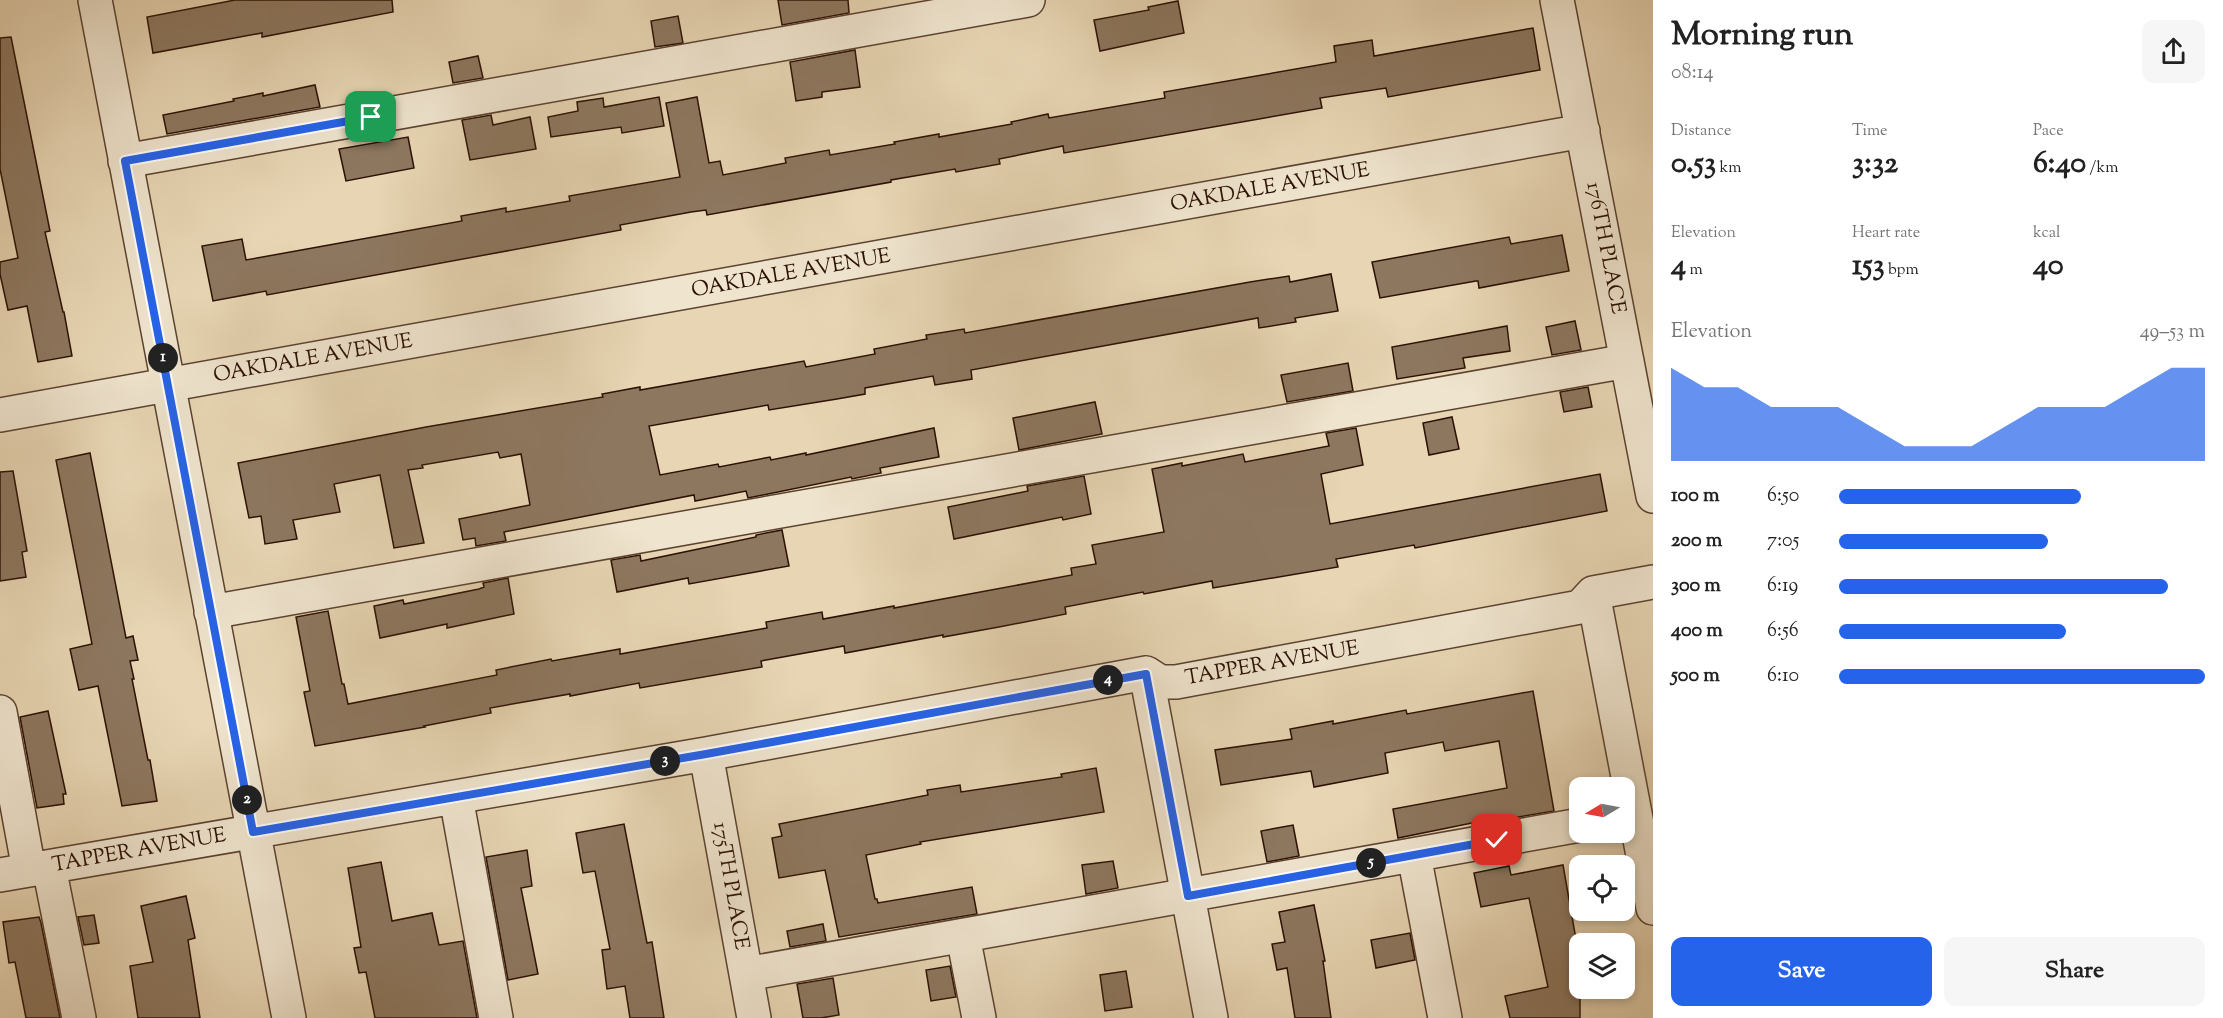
<!DOCTYPE html>
<meta charset="utf-8">
<style>
:root{--surface:#fff;--page:#f6f6f6;--text:#222;--muted:#767676;--accent:#2563eb}
body{margin:0;font-family:"Sorts Mill Goudy",serif;background:var(--page);color:var(--text);height:100vh;display:flex;flex-direction:column;font-size:22px;white-space:nowrap}
*{box-sizing:border-box;margin:0}
p{font-size:20px;color:var(--muted)}
.icon{flex:none;width:33px;height:33px;fill:none;stroke:currentColor;stroke-width:2;stroke-linecap:round;stroke-linejoin:round}
.map{position:relative;flex:1;overflow:hidden}
.drawer{display:flex;flex-direction:column;background:var(--surface);width:570px}
.drawer>*{flex:none}
.needle{width:39px;rotate:260deg}
.buttons{position:absolute;left:1569px;top:777px;display:grid;gap:12px}
.buttons a{display:grid;place-items:center;width:66px;height:66px;border-radius:12px;background:var(--surface);box-shadow:0 3px 9px #0003;font-size:30px}
.pin{position:absolute;display:grid;place-items:center;width:51px;height:51px;color:#fff;margin:-26px;border-radius:12px;box-shadow:0 3px 9px #0006}
.km{position:absolute;width:30px;height:30px;margin:-15px;border-radius:50%;background:#222;color:#fff;font-size:16px;line-height:30px;text-align:center}
.round{display:grid;place-items:center;flex:none;width:63px;height:63px;border-radius:12px;background:var(--page)}
.summary{display:flex;align-items:center;justify-content:space-between;height:102px;padding:0 18px}
h1{font-size:33px;font-weight:800;line-height:45px}
.figures{display:grid;grid-template-columns:repeat(3,1fr);gap:9px;height:102px;padding:6px 18px}
.figures div{display:grid;align-content:center}
.figures b{font-size:30px;font-weight:800}
.figures small{font-size:16px;font-weight:400}
.figures p{font-size:16px}
.chart{height:168px;padding:12px 18px}
.chart p{display:flex;justify-content:space-between}
.chart svg{width:100%;height:108px;margin-top:6px;fill:var(--accent);opacity:.7}
.cta{display:flex;gap:12px;margin-top:auto;padding:12px 18px}
.cta a{flex:1;height:69px;border-radius:12px;background:var(--accent);color:#fff;font-size:24px;font-weight:800;line-height:69px;text-align:center}
.cta a+a{background:var(--page);color:var(--text)}
ul{padding:0 18px;list-style:none;font-size:20px}
li{display:grid;grid-template-columns:96px 72px 1fr;align-items:center;height:45px}
li i{height:15px;border-radius:8px;background:var(--accent)}
main{display:flex;flex:1;min-height:0}
.map>svg:first-child{display:block}
</style>
<main>
<div class="map">
<svg width="1653" height="1018" viewBox="0 0 1653 1018">
<rect width="100%" height="100%" fill="#e7d5b3"/>
<filter id="stains"><feTurbulence type="fractalNoise" baseFrequency=".00333" numOctaves="4"/><feColorMatrix values="0 0 0 0 .2 0 0 0 0 .09 0 0 0 0 .02 0 0 0 .5 -.17"/></filter>
<radialGradient id="worn" r=".72"><stop offset=".6" stop-color="#630" stop-opacity="0"/><stop offset="1" stop-color="#630" stop-opacity=".3"/></radialGradient>
<path fill="#8d775f" stroke="#2c1104" stroke-width="1.5" d="M 235,0 L 392,0 L 393,12 L 262,37 L 262,33 L 153,53 L 147,17 Z
M 778,0 L 848,0 L 849,13 L 782,25 Z
M 1178,1 L 1184,33 L 1100,51 L 1094,20 L 1149,10 L 1148,7 Z
M 678,16 L 683,43 L 655,47 L 651,21 Z
M 1533,28 L 1540,70 L 1388,97 L 1386,88 L 1320,98 L 1322,108 L 1064,153 L 1063,146 L 999,159 L 1000,164 L 956,172 L 955,169 L 891,180 L 891,182 L 707,215 L 706,210 L 691,212 L 620,225 L 621,230 L 267,295 L 266,291 L 213,301 L 202,246 L 242,239 L 246,260 L 462,221 L 461,216 L 506,208 L 506,212 L 570,201 L 569,196 L 680,177 L 666,103 L 697,97 L 709,163 L 720,161 L 723,175 L 786,163 L 785,158 L 829,150 L 830,155 L 895,144 L 894,142 L 939,134 L 939,137 L 1012,124 L 1011,122 L 1048,114 L 1049,118 L 1165,98 L 1164,92 L 1336,62 L 1334,46 L 1372,40 L 1374,56 Z
M 11,37 L 50,231 L 45,232 L 63,312 L 64,312 L 72,356 L 38,362 L 27,306 L 8,310 L 0,274 L 0,262 L 18,258 L 0,169 L 0,38 Z
M 855,50 L 860,87 L 822,92 L 822,97 L 796,101 L 790,62 Z
M 478,56 L 483,78 L 453,83 L 449,62 Z
M 315,85 L 320,107 L 167,134 L 163,115 L 234,101 L 233,99 L 263,93 L 263,96 Z
M 659,97 L 664,126 L 622,133 L 621,127 L 551,137 L 548,117 L 578,111 L 577,102 L 603,98 L 604,107 Z
M 491,115 L 493,125 L 530,117 L 536,149 L 470,160 L 462,120 Z
M 408,137 L 414,168 L 346,181 L 339,149 Z
M 1562,235 L 1569,271 L 1479,288 L 1478,281 L 1476,281 L 1380,298 L 1372,262 L 1509,237 L 1511,244 Z
M 1331,274 L 1338,311 L 1295,318 L 1296,322 L 1259,328 L 1258,318 L 971,370 L 972,379 L 935,385 L 933,376 L 865,388 L 865,394 L 837,399 L 769,410 L 768,405 L 649,426 L 660,475 L 718,464 L 719,467 L 770,457 L 771,460 L 806,453 L 806,455 L 934,428 L 939,457 L 880,468 L 881,473 L 852,479 L 851,477 L 748,498 L 746,491 L 695,501 L 694,495 L 504,532 L 506,541 L 476,546 L 475,538 L 463,540 L 459,519 L 530,505 L 521,454 L 500,458 L 498,452 L 422,465 L 423,468 L 408,470 L 424,543 L 394,548 L 380,475 L 334,484 L 340,512 L 293,520 L 297,539 L 265,544 L 261,516 L 249,518 L 238,463 L 426,427 L 603,397 L 602,394 L 640,387 L 640,390 L 804,361 L 806,367 L 875,354 L 874,349 L 927,339 L 926,335 L 964,329 L 965,333 L 1250,282 L 1289,276 L 1290,282 Z
M 1575,321 L 1581,350 L 1552,355 L 1546,327 Z
M 1507,326 L 1510,351 L 1463,358 L 1465,368 L 1397,379 L 1392,347 Z
M 1348,363 L 1353,391 L 1287,402 L 1281,375 Z
M 1588,387 L 1592,407 L 1564,412 L 1560,392 Z
M 1095,402 L 1102,434 L 1019,450 L 1013,418 Z
M 1452,417 L 1459,449 L 1429,455 L 1423,423 Z
M 1356,428 L 1363,465 L 1321,474 L 1330,524 L 1600,474 L 1607,511 L 1415,548 L 1414,545 L 1336,559 L 1338,567 L 1213,588 L 1212,581 L 1144,594 L 1143,592 L 1065,607 L 1066,614 L 999,627 L 943,637 L 943,635 L 845,653 L 844,646 L 761,661 L 762,667 L 640,688 L 639,683 L 570,696 L 570,694 L 490,708 L 491,713 L 424,726 L 425,727 L 315,746 L 304,692 L 310,691 L 296,617 L 328,611 L 342,684 L 344,684 L 348,704 L 497,675 L 496,670 L 551,659 L 552,661 L 620,649 L 620,654 L 767,628 L 766,622 L 822,612 L 823,619 L 894,606 L 894,608 L 1072,575 L 1071,568 L 1096,564 L 1092,545 L 1164,532 L 1152,469 L 1182,463 L 1182,466 L 1243,454 L 1245,462 L 1329,446 L 1326,433 Z
M 90,453 L 126,638 L 133,636 L 138,660 L 130,661 L 134,679 L 132,679 L 148,760 L 150,760 L 157,801 L 122,806 L 98,686 L 79,690 L 70,649 L 92,644 L 56,460 Z
M 13,471 L 27,551 L 22,552 L 26,577 L 0,581 L 0,472 Z
M 1084,476 L 1091,514 L 1063,520 L 1062,517 L 954,539 L 948,507 L 1028,491 L 1027,486 Z
M 782,530 L 789,566 L 689,584 L 688,578 L 617,592 L 611,560 L 640,555 L 641,561 L 756,537 L 756,535 Z
M 508,578 L 514,614 L 447,628 L 447,624 L 380,638 L 374,606 L 403,600 L 404,604 L 479,589 L 484,587 L 483,583 Z
M 1533,691 L 1554,811 L 1512,818 L 1511,815 L 1398,838 L 1393,809 L 1507,788 L 1499,741 L 1445,751 L 1443,742 L 1385,753 L 1388,773 L 1314,787 L 1311,771 L 1221,785 L 1215,750 L 1292,739 L 1290,729 L 1333,721 L 1333,724 L 1406,710 L 1407,714 Z
M 48,711 L 66,794 L 63,794 L 64,804 L 37,808 L 20,717 Z
M 1096,768 L 1104,812 L 920,842 L 921,844 L 866,855 L 875,899 L 877,899 L 878,903 L 972,887 L 977,914 L 839,937 L 825,870 L 779,878 L 772,838 L 782,836 L 779,824 L 928,795 L 927,790 L 960,785 L 961,792 L 1062,777 L 1061,774 Z
M 624,824 L 647,943 L 652,942 L 664,1018 L 630,1018 L 625,986 L 607,989 L 602,950 L 610,949 L 595,871 L 583,873 L 576,833 Z
M 1293,825 L 1299,856 L 1267,862 L 1261,831 Z
M 527,850 L 532,886 L 521,888 L 538,974 L 508,980 L 486,857 Z
M 1113,861 L 1118,888 L 1086,894 L 1082,865 Z
M 381,862 L 392,921 L 432,913 L 439,945 L 463,941 L 477,1018 L 375,1018 L 366,972 L 359,973 L 354,948 L 361,947 L 348,868 Z
M 1563,865 L 1580,962 L 1580,1018 L 1510,1018 L 1505,996 L 1548,987 L 1529,898 L 1481,907 L 1474,873 L 1509,866 L 1511,875 Z
M 186,896 L 195,938 L 188,940 L 200,1018 L 138,1018 L 130,966 L 153,962 L 141,906 Z
M 1314,905 L 1325,961 L 1323,961 L 1331,1018 L 1295,1018 L 1287,968 L 1277,970 L 1272,944 L 1285,942 L 1279,912 Z
M 94,915 L 99,943 L 84,945 L 78,917 Z
M 39,917 L 41,923 L 60,1018 L 26,1018 L 15,962 L 9,963 L 3,922 Z
M 823,924 L 826,941 L 790,947 L 787,931 Z
M 1410,933 L 1415,960 L 1376,968 L 1371,940 Z
M 950,966 L 956,997 L 931,1001 L 926,970 Z
M 1126,971 L 1132,1007 L 1105,1011 L 1100,975 Z
M 833,978 L 839,1015 L 821,1018 L 803,1018 L 797,984 Z"/>
<g fill="none" stroke-linecap="round" stroke-linejoin="round">
<g stroke="#5b4230" stroke-width="36">
<path id="minor" d="M 95,0 L 289,1018
M 1557,0 L 1653,496
M 125,161 L 1028,0
M 0,415 L 1583,131
M 1593,593 L 1653,908
M 211,612 L 1627,361
M 1146,673 L 1211,1018
M 0,712 L 29,870
M 706,754 L 754,1018
M 456,797 L 496,1018
M 1414,855 L 1445,1018
M 49,867 L 79,1018
M 0,875 L 706,754 L 1146,673 L 1160,682 L 1176,682 L 1580,607 L 1593,593 L 1653,582
M 963,936 L 979,1018
M 746,974 L 1580,825"/>
</g>
<use href="#minor" stroke="#efe4ce" stroke-width="33"/>
</g>
<g fill="none" stroke-linecap="round" stroke-linejoin="round">
<g stroke="#fff" stroke-width="12">
<path id="route" d="M 371,117 L 125,161 L 253,832 L 706,754 L 1146,674 L 1188,896 L 1497,840"/>
</g>
<use href="#route" stroke="#2563eb" stroke-width="8"/>
</g>
<g text-anchor="middle" dominant-baseline="central" stroke-width="6" stroke-linejoin="round" paint-order="stroke">
<g font-size="21" fill="#2c1104" stroke="#efe4ce">
<text transform="translate(1270 188) rotate(-10)">OAKDALE AVENUE</text>
<text transform="translate(1605 248) rotate(79)">176TH PLACE</text>
<text transform="translate(791 274) rotate(-10)">OAKDALE AVENUE</text>
<text transform="translate(313 359) rotate(-10)">OAKDALE AVENUE</text>
<text transform="translate(1272 664) rotate(-10)">TAPPER AVENUE</text>
<text transform="translate(139 851) rotate(-10)">TAPPER AVENUE</text>
<text transform="translate(730 886) rotate(80)">175TH PLACE</text>
</g>
</g>
<rect width="100%" height="100%" filter="url(#stains)"/>
<rect width="100%" height="100%" fill="url(#worn)"/>
</svg>
<div class="buttons">
<a><svg class="needle" viewBox="-14 -14 28 28"><path d="M0-13l5 13h-10z" fill="#e53935"/><path d="M0 13l5-13h-10z" fill="#767676"/></svg></a>
<a><svg class="icon" aria-label="locate" viewBox="0 0 24 24"><circle cx="12" cy="12" r="6"/><path d="M12 2v4M12 18v4M2 12h4M18 12h4"/></svg></a>
<a><svg class="icon" aria-label="layers" viewBox="0 0 24 24"><path d="M12 4l9 5-9 5-9-5zM3 14l9 5 9-5"/></svg></a>
</div>
<div class="pin" style="left:371px;top:117px;background:#1e9e55"><svg class="icon" aria-label="arrive" viewBox="0 0 24 24"><path d="M6 21V4h12l-3 4 3 4H6"/></svg></div>
<div class="pin" style="left:1497px;top:840px;background:#d93025"><svg class="icon" aria-label="check" viewBox="0 0 24 24"><path d="M5 12l5 5 9-10"/></svg></div>
<b class="km" style="left:163px;top:358px">1</b>
<b class="km" style="left:247px;top:800px">2</b>
<b class="km" style="left:665px;top:761px">3</b>
<b class="km" style="left:1108px;top:680px">4</b>
<b class="km" style="left:1371px;top:863px">5</b>
</div>
<section class="drawer">
<div class="summary"><div><h1>Morning run</h1><p>08:14</p></div><a class="round"><svg class="icon" aria-label="share" viewBox="0 0 24 24"><path d="M12 15V3M7 8l5-5 5 5M5 13v7h14v-7"/></svg></a></div>
<div class="figures">
<div><p>Distance</p><b>0.53<small> km</small></b></div>
<div><p>Time</p><b>3:32</b></div>
<div><p>Pace</p><b>6:40<small> /km</small></b></div>
</div>
<div class="figures">
<div><p>Elevation</p><b>4<small> m</small></b></div>
<div><p>Heart rate</p><b>153<small> bpm</small></b></div>
<div><p>kcal</p><b>40</b></div>
</div>
<div class="chart"><p><span>Elevation</span>49–53 m</p>
<svg viewBox="0 0 160 44" preserveAspectRatio="none"><path d="M0 44V6L10 14L20 14L30 22L40 22L50 22L60 30L70 38L80 38L90 38L100 30L110 22L120 22L130 22L140 14L150 6L160 6V44z"/></svg>
</div>
<ul>
<li><b>100 m</b>6:50<i style="width:66%"></i></li>
<li><b>200 m</b>7:05<i style="width:57%"></i></li>
<li><b>300 m</b>6:19<i style="width:90%"></i></li>
<li><b>400 m</b>6:56<i style="width:62%"></i></li>
<li><b>500 m</b>6:10<i style="width:100%"></i></li>
</ul>
<div class="cta"><a>Save</a><a>Share</a></div>
</section>
</main>
